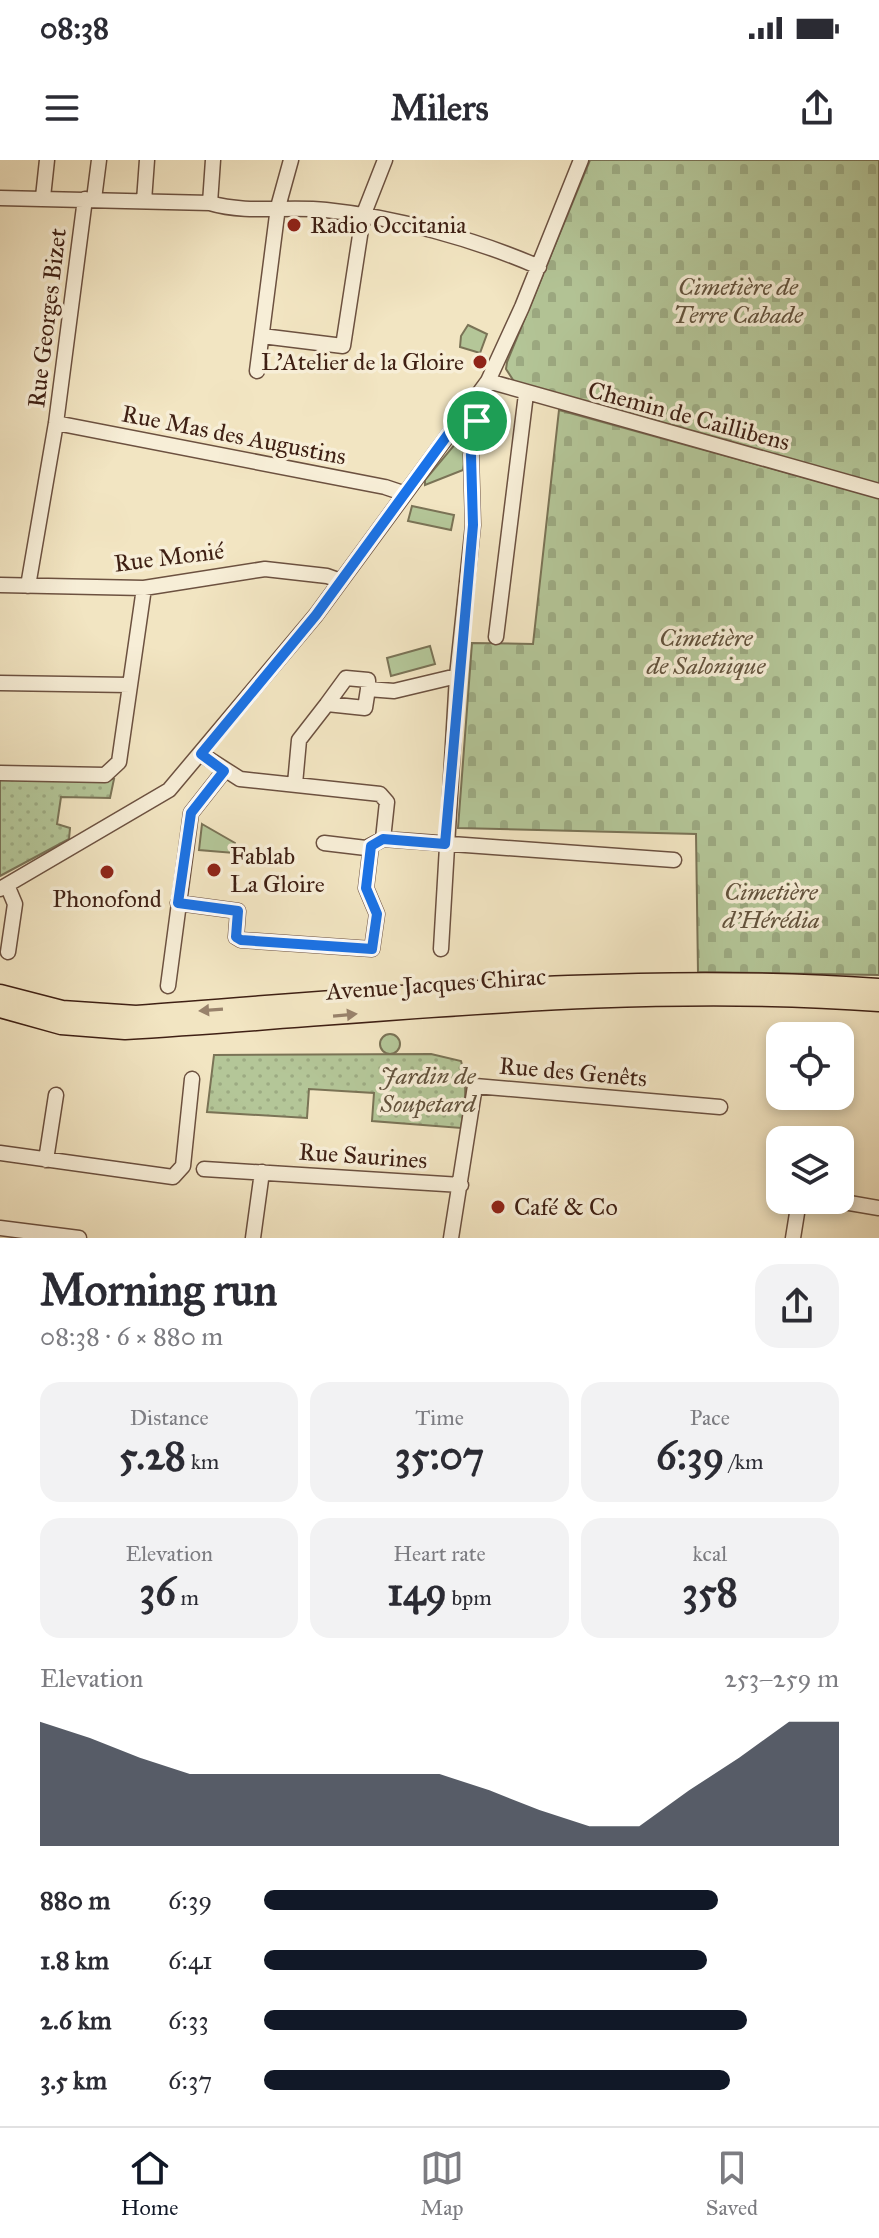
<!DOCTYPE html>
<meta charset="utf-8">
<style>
:root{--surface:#fff;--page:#f2f2f3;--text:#2b2b33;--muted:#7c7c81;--line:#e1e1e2;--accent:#111827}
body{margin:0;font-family:"IM FELL Great Primer",serif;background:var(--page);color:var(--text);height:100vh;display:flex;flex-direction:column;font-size:30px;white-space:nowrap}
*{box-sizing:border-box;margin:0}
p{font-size:26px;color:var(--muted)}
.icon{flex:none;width:44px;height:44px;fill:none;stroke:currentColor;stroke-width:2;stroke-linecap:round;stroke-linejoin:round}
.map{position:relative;height:1078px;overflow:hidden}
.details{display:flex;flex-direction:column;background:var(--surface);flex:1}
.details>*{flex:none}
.tools{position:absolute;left:766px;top:862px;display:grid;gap:16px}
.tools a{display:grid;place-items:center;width:88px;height:88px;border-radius:16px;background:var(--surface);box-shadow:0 4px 12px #0003;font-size:40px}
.pin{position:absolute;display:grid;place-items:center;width:68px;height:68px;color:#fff;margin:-34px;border:4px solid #fff;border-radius:50%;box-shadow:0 2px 8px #0007}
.round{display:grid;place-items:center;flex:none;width:84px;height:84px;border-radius:24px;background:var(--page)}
.head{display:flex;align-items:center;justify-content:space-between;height:136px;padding:0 40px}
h1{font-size:44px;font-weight:700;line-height:60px}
.figures{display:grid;grid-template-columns:repeat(3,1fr);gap:12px;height:136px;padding:8px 40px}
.figures div{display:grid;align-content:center;border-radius:20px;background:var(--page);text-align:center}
.figures b{font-size:40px;font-weight:700}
.figures small{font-size:22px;font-weight:400}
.figures p{font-size:22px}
.chart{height:224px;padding:16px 40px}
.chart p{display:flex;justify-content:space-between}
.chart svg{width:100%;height:144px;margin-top:8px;fill:var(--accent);opacity:.7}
ul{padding:0 40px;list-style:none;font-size:26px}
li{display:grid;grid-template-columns:128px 96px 1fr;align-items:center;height:60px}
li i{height:20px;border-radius:10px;background:var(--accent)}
.status{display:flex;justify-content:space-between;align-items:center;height:56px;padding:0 40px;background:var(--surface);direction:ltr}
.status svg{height:22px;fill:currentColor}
header{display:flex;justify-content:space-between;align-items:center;height:104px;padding:0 40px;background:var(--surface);font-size:36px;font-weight:700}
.tabs{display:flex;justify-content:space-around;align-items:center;height:112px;border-top:2px solid var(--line);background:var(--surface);font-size:22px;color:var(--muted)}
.tabs a{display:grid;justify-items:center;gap:4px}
.tabs .on{color:var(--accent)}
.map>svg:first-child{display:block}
</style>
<div class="status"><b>08:38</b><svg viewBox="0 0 49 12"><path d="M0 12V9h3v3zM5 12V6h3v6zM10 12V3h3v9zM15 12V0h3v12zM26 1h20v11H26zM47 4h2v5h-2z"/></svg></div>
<header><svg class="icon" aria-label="menu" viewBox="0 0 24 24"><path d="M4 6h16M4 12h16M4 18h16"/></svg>Milers<svg class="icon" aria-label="share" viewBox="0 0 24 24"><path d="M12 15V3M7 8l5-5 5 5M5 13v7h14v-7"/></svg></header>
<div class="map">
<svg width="879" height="1078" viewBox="0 0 879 1078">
<defs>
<pattern id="cemetery-stones" width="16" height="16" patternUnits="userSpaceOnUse" patternTransform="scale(2)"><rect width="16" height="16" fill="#b4c698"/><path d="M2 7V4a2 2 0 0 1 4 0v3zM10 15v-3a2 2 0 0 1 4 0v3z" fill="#9caa82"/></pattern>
<pattern id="park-dots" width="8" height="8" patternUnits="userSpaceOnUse" patternTransform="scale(2)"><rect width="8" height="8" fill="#b4c698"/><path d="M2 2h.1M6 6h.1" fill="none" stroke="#9caa82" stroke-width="1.8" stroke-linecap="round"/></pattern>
</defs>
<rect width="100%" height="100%" fill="#f2e5c2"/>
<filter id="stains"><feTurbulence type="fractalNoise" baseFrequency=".0025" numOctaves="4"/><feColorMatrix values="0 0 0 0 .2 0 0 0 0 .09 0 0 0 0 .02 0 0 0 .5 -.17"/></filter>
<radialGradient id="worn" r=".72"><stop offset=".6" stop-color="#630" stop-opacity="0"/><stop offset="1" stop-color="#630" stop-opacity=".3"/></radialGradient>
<path fill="#b4c698" stroke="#7a7356" stroke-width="2" d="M 468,165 L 487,174 L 480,193 L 460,187 L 461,176 Z
M 471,265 L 463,310 L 425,325 L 425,320 Z
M 412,346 L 454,355 L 451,370 L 408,361 Z
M 430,486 L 435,504 L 391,516 L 387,498 Z
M 202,664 L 235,683 L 234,693 L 199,690 Z
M380 884a10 10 0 1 1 20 0a10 10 0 1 1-20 0Z"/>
<path fill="url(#cemetery-stones)" stroke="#7a7356" stroke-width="2" d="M 590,0 L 879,0 L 879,325 L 517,226 L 506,209 L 507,202 Z
M 559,250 L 879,338 L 879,815 L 698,812 L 696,674 L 458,668 L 472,483 L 533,484 Z"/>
<path fill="url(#park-dots)" stroke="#7a7356" stroke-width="2" d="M 0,618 L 114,619 L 110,638 L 61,637 L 57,664 L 70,668 L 69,679 L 0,716 Z
M 431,894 L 461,901 C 468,923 465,945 461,968 L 372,961 L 374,933 L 309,929 L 307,958 L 207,952 L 214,895 Z"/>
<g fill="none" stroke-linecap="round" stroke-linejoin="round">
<g stroke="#6c5140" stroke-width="17">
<path id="minor" d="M 43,37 L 47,0
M 0,38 L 210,43 C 246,54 289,46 326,50 C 394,57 475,79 539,107
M 94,39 L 99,0
M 144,41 L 147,0
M 210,43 L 213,0
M 262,176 L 343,186 L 363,56 L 385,0
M 257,211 L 278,47 L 291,0
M 488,221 L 879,331
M 56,263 L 385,327 L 403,333
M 0,425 L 144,428 L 265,409 L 327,416 L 341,421
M 28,426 L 56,263 L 85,39
M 496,477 L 526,234
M 0,523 L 130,525
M 327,544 L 346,518 L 368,520 L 368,529
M 201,594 L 240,619 L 380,634 L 387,642 L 383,679
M 0,613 L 105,615 L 119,602 L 144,428
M 295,624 L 299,580 L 327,544 L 365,548 L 368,529 L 394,531 L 457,516
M 324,683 L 366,688 L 383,679 L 674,700
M 7,725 L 15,744 L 8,792
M 0,729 L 169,630 L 316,455 L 488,221 L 522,147 L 581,0
M 178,743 L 238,751 L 236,777 L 241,780 L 372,789 L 377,754 L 366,728 L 371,686
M 441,789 L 457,516 L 473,365 L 471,295 L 477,261 L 468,247
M 168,826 L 191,653 L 224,611
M 0,993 L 173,1017 L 183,1006 L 192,919
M 46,1000 L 56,935
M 204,1009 L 461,1025
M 832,1040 L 879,1048
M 0,1068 L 79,1078
M 253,1078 L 262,1012
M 451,1078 L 475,926 L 720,947
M 793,1078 L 798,1047 L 803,1040"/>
</g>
<g stroke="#3f2014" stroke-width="21">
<path id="major" d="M 0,834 L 62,850 L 136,855 C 383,837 631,810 879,828
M 0,848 L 61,865 L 125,870 C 376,855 627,823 879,842"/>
</g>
<use href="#minor" stroke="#f7eed7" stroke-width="14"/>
<use href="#major" stroke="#f2e5c2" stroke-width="18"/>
</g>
<defs><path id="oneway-solid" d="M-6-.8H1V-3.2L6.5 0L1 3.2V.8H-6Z" transform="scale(2)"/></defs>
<g fill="#98826b">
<use href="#oneway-solid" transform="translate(211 850) rotate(176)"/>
<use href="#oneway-solid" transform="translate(345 855) rotate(-5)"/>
</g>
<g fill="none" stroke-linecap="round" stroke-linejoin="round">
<g stroke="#fff" stroke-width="16">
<path id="route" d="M 468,247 L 477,261 L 471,295 L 473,365 L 445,684 L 383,679 L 371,686 L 366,728 L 377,754 L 372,789 L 241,780 L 236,777 L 238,751 L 178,743 L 191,653 L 224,611 L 201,594 L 316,455 Z"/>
</g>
<use href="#route" stroke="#1a73e8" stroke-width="10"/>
</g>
<g fill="#8f2418" stroke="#f7eed7" stroke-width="3">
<circle cx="294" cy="65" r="8"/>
<circle cx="480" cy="202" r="8"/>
<circle cx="214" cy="710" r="8"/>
<circle cx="107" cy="712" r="8"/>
<circle cx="498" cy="1047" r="8"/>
</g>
<g text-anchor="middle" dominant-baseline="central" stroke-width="7" stroke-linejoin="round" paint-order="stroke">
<g font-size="24" fill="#3f2014" stroke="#f7eed7" text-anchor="start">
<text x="310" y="65">Radio Occitania</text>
<text x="464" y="202" text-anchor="end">L'Atelier de la Gloire</text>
<text x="230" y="696">Fablab<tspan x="230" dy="28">La Gloire</tspan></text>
<text x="107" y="739" text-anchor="middle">Phonofond</text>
<text x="514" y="1047">Café &amp; Co</text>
</g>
<g font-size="24" font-style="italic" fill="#62523c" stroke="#f7eed7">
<text x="738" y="127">Cimetière de<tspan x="738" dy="28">Terre Cabade</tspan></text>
<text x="706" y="478">Cimetière<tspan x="706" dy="28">de Salonique</tspan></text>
<text x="771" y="732">Cimetière<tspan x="771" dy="28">d'Hérédia</tspan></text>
<text x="428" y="916">Jardin de<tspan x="428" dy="28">Soupetard</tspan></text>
</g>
<g font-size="24" fill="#3f2014" stroke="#f7eed7">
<text transform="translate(47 158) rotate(-83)">Rue Georges Bizet</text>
<text transform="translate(689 256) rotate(15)">Chemin de Caillibens</text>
<text transform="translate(234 275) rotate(11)">Rue Mas des Augustins</text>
<text transform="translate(169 397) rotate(-7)">Rue Monié</text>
<text transform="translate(436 824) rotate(-4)">Avenue Jacques Chirac</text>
<text transform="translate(573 912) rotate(5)">Rue des Genêts</text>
<text transform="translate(363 996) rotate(4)">Rue Saurines</text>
</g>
</g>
<rect width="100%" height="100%" filter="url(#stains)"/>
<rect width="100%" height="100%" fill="url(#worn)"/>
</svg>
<div class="tools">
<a><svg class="icon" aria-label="locate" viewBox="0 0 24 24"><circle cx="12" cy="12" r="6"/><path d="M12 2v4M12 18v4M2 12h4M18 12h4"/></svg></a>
<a><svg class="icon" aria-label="layers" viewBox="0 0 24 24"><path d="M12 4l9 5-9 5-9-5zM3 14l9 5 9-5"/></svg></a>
</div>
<div class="pin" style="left:477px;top:261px;background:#1e9e55"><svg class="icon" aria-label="arrive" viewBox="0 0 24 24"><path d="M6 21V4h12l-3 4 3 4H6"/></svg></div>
</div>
<section class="details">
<div class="head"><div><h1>Morning run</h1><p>08:38 · 6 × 880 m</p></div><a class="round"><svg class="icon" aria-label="share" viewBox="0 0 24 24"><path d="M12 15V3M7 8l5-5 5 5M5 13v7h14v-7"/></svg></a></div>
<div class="figures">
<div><p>Distance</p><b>5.28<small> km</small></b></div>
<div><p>Time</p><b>35:07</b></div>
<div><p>Pace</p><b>6:39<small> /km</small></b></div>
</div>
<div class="figures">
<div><p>Elevation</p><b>36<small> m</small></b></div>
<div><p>Heart rate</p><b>149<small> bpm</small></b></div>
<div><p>kcal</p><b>358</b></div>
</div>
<div class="chart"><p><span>Elevation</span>253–259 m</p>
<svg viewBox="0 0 160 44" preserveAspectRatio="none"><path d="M0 44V6L10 11L20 17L30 22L40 22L50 22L60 22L70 22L80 22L90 27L100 33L110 38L120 38L130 27L140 17L150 6L160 6V44z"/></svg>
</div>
<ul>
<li><b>880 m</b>6:39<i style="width:79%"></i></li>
<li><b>1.8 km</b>6:41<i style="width:77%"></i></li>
<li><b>2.6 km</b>6:33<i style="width:84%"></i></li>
<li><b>3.5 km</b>6:37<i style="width:81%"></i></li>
</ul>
</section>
<nav class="tabs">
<a class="on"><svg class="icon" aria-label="home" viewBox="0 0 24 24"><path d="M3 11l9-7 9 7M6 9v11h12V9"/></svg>Home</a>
<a><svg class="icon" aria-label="map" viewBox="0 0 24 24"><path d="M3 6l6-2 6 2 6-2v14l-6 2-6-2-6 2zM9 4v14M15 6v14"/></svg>Map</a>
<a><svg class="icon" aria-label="saved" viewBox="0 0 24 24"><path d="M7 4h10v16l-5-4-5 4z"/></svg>Saved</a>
</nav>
